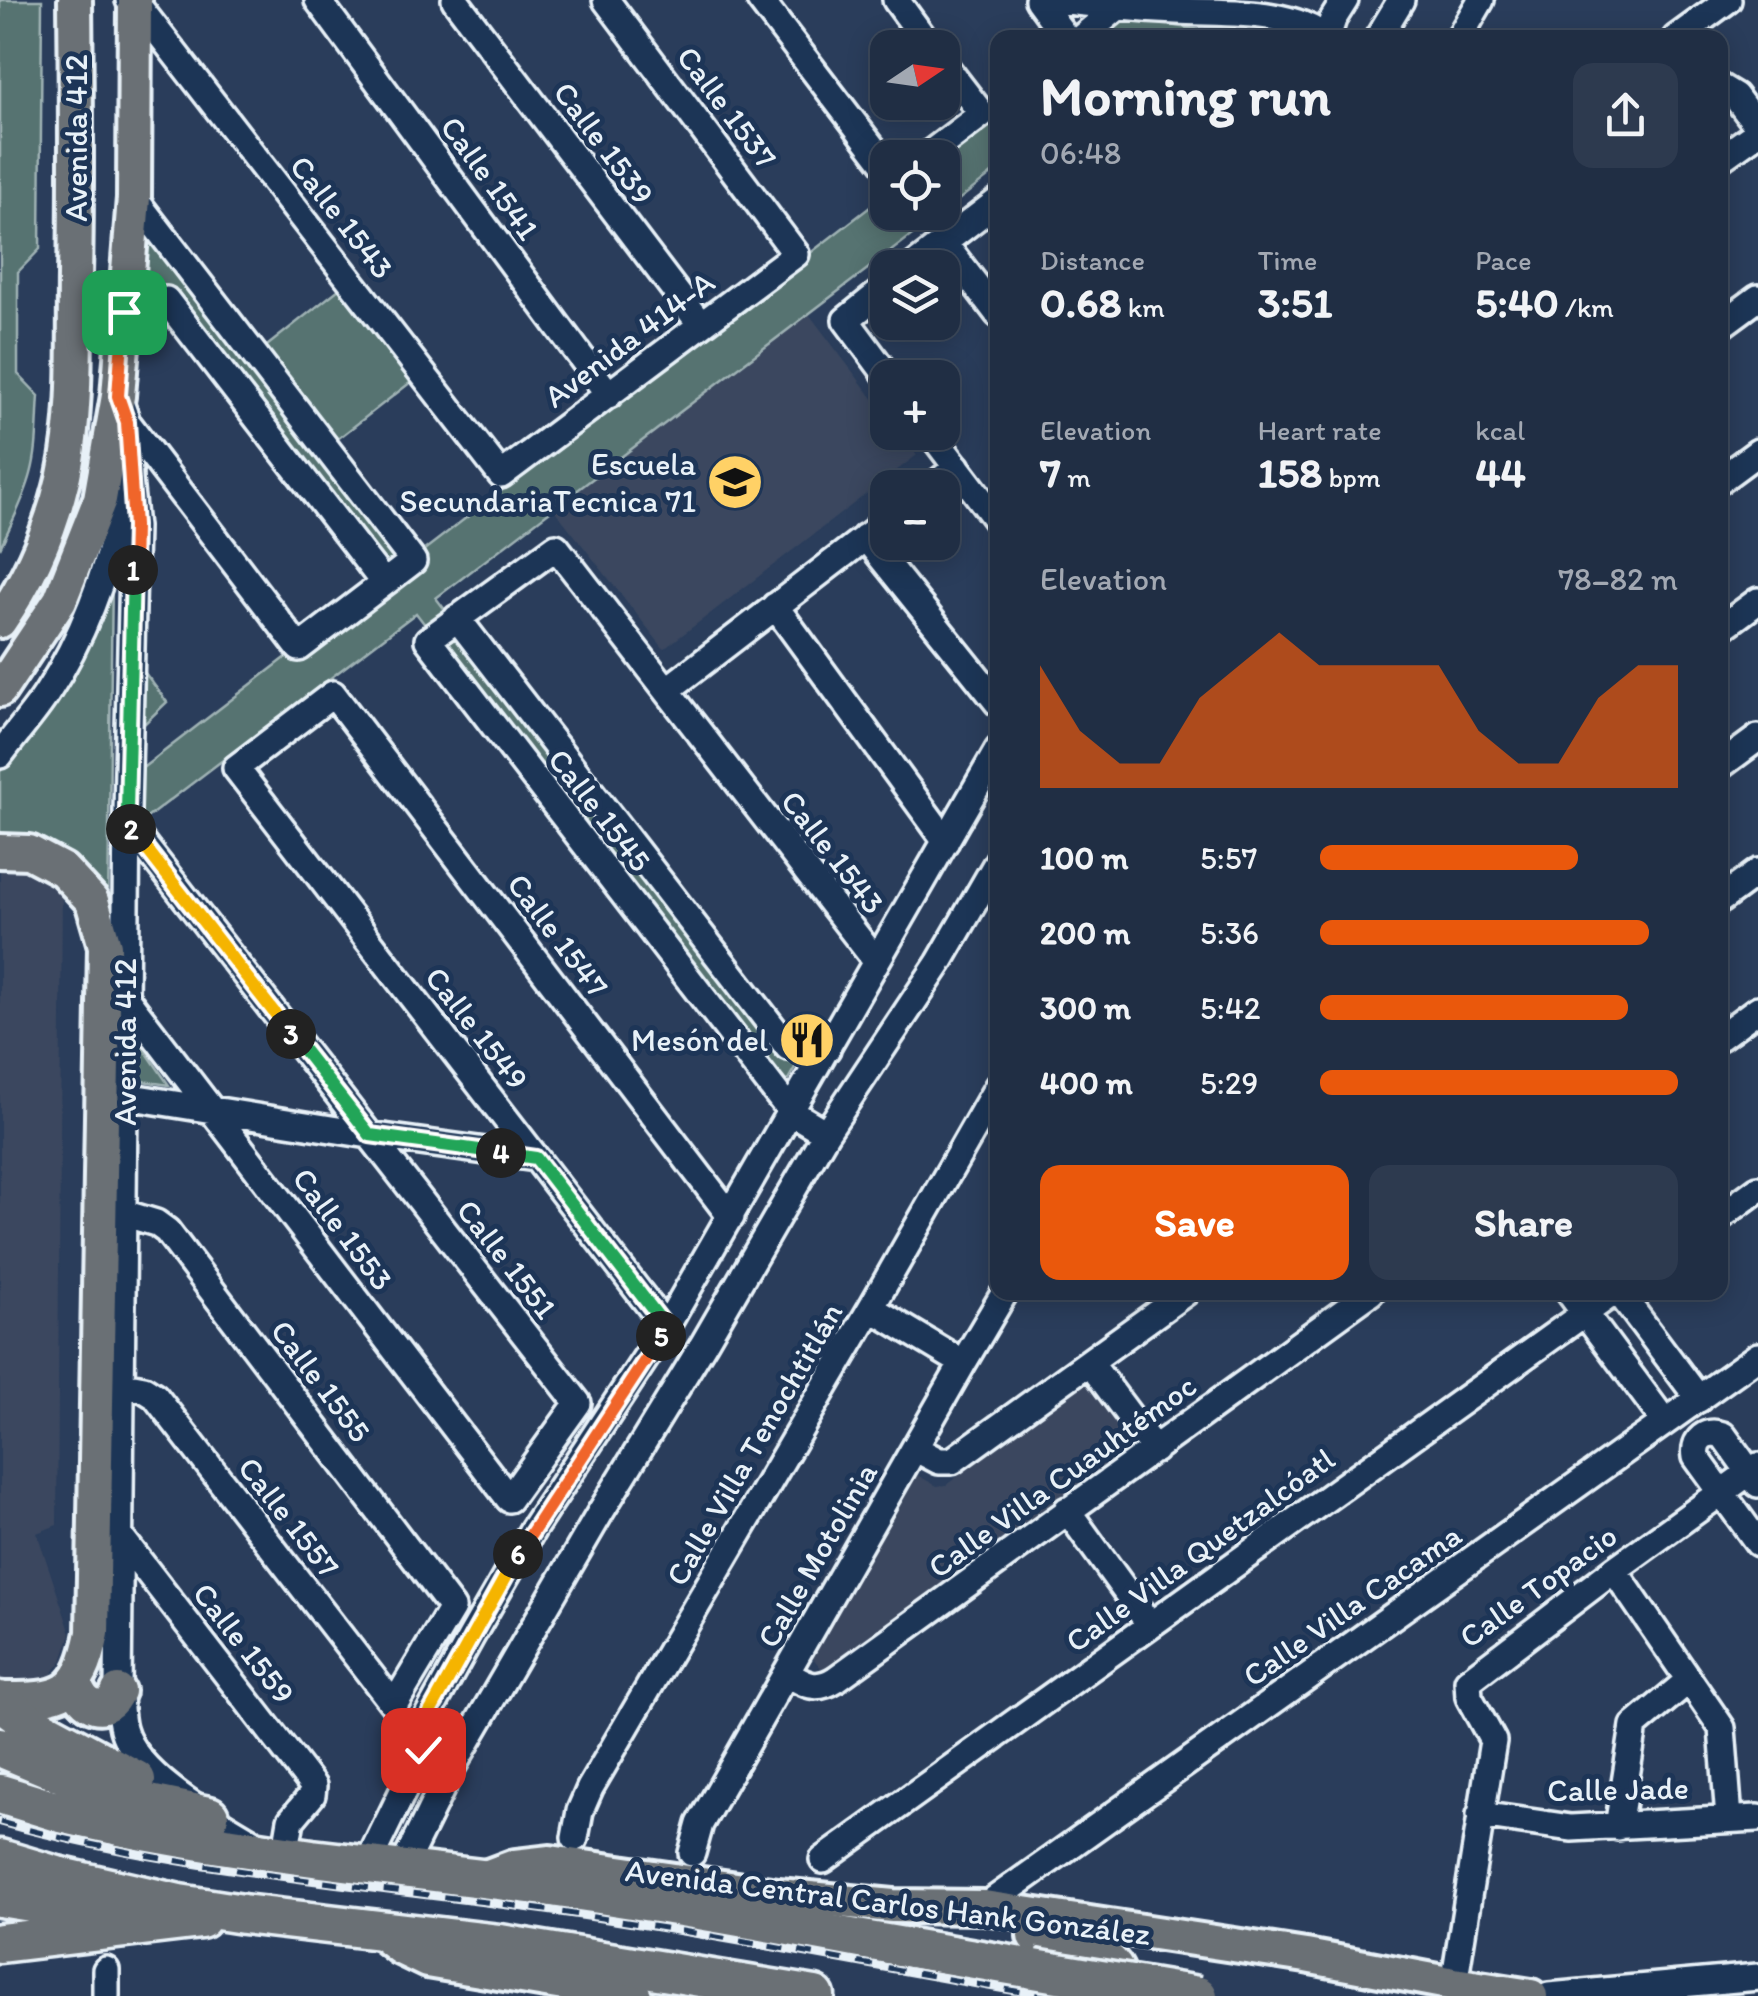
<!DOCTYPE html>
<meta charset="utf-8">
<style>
:root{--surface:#202e44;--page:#2d3a4f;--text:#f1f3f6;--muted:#a2a8b2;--line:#3d4a5d;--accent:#ea580c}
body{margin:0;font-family:Itim,sans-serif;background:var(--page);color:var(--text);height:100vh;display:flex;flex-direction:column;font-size:38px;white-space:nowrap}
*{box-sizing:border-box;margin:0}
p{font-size:32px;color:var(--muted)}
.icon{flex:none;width:55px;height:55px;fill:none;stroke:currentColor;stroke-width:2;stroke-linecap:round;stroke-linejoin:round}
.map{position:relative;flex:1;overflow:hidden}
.side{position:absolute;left:990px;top:30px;width:738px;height:1270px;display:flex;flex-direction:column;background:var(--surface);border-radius:20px;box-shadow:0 5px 25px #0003,0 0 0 2px var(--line)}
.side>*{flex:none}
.needle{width:65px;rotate:77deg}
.tools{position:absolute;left:870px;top:30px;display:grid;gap:20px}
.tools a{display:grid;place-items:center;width:90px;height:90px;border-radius:20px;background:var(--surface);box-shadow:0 5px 25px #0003,0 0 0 2px var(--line);font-size:50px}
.pin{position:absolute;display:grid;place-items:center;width:85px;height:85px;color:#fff;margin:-42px;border-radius:20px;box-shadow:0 5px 15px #0006}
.km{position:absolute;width:50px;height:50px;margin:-25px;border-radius:50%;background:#222;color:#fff;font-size:28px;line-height:50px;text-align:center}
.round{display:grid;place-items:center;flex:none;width:105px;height:105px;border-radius:20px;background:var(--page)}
.head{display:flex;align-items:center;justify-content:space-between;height:170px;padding:0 50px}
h1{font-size:55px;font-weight:700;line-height:75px}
.figures{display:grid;grid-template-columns:repeat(3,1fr);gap:15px;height:170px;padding:10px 50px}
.figures div{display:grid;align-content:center}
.figures b{font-size:42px;font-weight:700}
.figures small{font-size:28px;font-weight:400}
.figures p{font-size:28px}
.chart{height:280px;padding:20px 50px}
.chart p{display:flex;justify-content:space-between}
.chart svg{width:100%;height:180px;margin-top:10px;fill:var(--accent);opacity:.7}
.action{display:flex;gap:20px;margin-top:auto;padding:20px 50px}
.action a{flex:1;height:115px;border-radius:20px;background:var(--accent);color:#fff;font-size:40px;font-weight:700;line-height:115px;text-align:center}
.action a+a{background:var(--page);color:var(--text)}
ul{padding:0 50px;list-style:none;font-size:32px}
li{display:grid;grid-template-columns:160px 120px 1fr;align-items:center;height:75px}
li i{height:25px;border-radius:12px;background:var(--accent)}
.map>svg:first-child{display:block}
</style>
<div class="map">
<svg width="1758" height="1996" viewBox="0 0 1758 1996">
<rect width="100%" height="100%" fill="#2a3d5b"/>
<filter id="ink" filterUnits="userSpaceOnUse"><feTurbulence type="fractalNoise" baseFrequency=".01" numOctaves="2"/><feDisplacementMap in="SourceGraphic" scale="20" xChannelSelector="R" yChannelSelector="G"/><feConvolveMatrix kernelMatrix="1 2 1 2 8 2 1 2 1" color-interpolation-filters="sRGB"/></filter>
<g filter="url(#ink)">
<path fill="#3a475f" d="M 809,314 L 887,417 L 888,432 L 899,433 L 917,455 L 664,649 L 553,508 Z
M 0,865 L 12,865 L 30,869 L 43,877 L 62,894 L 57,1525 L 37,1533 L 71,1634 L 62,1661 L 51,1675 L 28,1685 L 0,1683 Z
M 1089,1378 L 1136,1442 L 823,1670 L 810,1655 L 915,1474 L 937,1486 L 946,1485 Z"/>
<path fill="#567371" stroke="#9fb2b4" stroke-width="2.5" d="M 0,0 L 42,0 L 40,249 L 18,272 L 18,374 L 39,396 C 37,422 38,449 31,474 C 24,500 11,524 0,548 Z
M 1118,17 L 1245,37 L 1247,37 L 1207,37 L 1177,33 L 1171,37 L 1091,38 Z
M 997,109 L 997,170 L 943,212 L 942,158 L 935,157 Z
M 887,194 L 888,212 L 941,213 L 436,598 L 783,1050 L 801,1057 L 782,1090 L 416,613 L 144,820 L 137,812 L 140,770 L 389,578 L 145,294 L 146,221 L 410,561 Z
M 339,289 L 411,382 L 335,441 L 263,349 Z
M 112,575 L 108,915 L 0,844 L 0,772 L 52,700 Z
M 142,669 L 167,702 L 142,726 Z
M 136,1037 L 169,1085 L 136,1080 Z"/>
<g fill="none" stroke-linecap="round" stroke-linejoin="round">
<g stroke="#e8f1f8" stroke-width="32">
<path id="minor" d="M 129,0 L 135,2 L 501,475 L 796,254 L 606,0
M 318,0 L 609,395
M 455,0 L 701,325
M 760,0 L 888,168
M 896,0 L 931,48
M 1038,0 L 1066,38
M 1060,0 C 1099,5 1137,9 1176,11 C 1222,14 1289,8 1326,38
M 1081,38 L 1118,7
M 1327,38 L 1333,19 L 1345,0
M 1378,38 L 1401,0
M 1459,38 L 1481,0
M 1676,38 L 1728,0
M 1720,87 L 1735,96 L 1758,127
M 924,158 L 982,114 L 942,62
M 1720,159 L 1758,132
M 943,242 L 998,314
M 911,268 L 998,201
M 888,286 L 846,320 L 889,378
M 125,312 L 166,300 L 384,583
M 1720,326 L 1758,298
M 121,405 L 127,422 L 129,480 L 134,527 L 127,811 L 118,1691 C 120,1703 120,1717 123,1729 C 136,1777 216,1820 256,1844
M 127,422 L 299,648 L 413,561 L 134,198
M 930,432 L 998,522
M 1720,480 L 1758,452
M 931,488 L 957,467
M 865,537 L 998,703
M 775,606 L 946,841
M 457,618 L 788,1047 L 809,1050 L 827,1049
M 1720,629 L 1758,601
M 667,690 L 888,520
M 0,755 C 15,734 33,715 47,693 C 85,635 108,569 123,501
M 1720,766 L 1758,738
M 1720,900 L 1758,872
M 126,998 L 509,1499 L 578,1403 L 127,823
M 1720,1037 L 1758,1009
M 125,1096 L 369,1135 L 536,1158
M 826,1133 L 791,1112 L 428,640 L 556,547 L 876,961
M 1720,1217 L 1758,1189
M 1569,1292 L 1665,1422
M 1619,1292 L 1699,1399
M 871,1308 L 963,1363
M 666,1327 L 236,768 L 333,694 L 731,1217
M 1090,1363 L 1155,1450
M 123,1385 L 144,1389 L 155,1396 L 394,1705 L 452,1608 L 167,1231 L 156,1223 L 123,1213
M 916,1449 L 939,1461 L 952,1461 L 1186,1292
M 1758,1484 L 1723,1435 C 1706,1429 1693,1439 1696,1457 L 1758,1543
M 1067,1510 L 1150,1625
M 120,1536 L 313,1786 L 312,1795 L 291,1820 L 285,1855
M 1614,1570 L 1722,1728 L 1729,1819
M 786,1673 C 804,1684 816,1692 836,1679 L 1371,1292
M 1480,1815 L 1571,1828 L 1758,1818
M 1618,1827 L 1634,1726 L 1689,1680
M 575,1838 L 580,1811 L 590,1788 L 871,1308 L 998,1086
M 692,1853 L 700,1824 L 963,1363 L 1005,1292
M 823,1860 L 1614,1292
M 367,1865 L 423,1750 L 428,1715 L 471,1637 L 533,1529 L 666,1327 L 998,750
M 402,1869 L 450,1771 L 600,1513 L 704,1343 L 826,1133 L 939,963 L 998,861
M 984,1907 L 1758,1356
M 106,1970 L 106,1996
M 1454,1984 L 1493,1741 L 1469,1697 L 1468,1681 L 1614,1570 L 1758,1466
M 1549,1996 L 1758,1977"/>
</g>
<g stroke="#e8f1f8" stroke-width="40">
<path id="major" d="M 0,621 C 30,578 52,527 64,475 C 78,411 74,341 75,276 C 77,184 76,92 75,0
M 0,690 L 60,600 L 100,499 L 118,396 L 134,198 L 135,0
M 0,851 L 29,852 L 63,870 L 92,901 L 105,946 L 93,1633 C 80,1698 61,1699 0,1699
M 76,1683 C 81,1708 108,1717 118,1691
M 483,1878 L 515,1866 L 550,1862 L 778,1895 L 893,1906 L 984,1907 L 1306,1956 L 1454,1984 L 1531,1996
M 376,1929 L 400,1948 L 427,1961 L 635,1996
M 1034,1936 C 1061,1940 1097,1942 1115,1966 C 1121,1975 1123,1986 1126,1996"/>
</g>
<g stroke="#e8f1f8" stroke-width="45">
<path id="highway" d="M 0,1701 L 32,1724 L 136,1780
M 0,1747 L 121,1798 L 209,1816
M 0,1794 L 65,1814 L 173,1838 L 312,1859 L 550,1887 L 1034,1969
M 0,1859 L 57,1876 L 179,1904 L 243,1914 L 500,1944 L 815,1996
M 0,1897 L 37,1903 L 112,1903
M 0,1943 L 201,1919"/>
</g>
<use href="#minor" stroke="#1d3557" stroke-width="25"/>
<use href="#major" stroke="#6b7074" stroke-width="32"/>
<use href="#highway" stroke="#6b7074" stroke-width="38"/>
<g stroke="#e8f1f8" stroke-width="9">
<path id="rail" d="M 0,1822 C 180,1872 368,1885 553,1911 C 718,1934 881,1968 1045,1996"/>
</g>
<use href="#rail" stroke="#1d3557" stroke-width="5" stroke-dasharray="15" stroke-linecap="butt"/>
<g stroke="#e8f1f8" stroke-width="45" stroke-linecap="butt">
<path id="highway-bridge" d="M 1034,1969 L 1198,1996"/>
</g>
<use href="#highway-bridge" stroke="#6b7074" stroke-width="38"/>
</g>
</g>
<g fill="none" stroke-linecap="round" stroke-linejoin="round" filter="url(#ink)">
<g stroke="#fff" stroke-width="20">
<path id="split-1" d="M 124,312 L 118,396 L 127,422 L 134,526 L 133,570"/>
</g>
<g stroke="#fff" stroke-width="20">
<path id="split-2" d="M 131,829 L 127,824 L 127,811 L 133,570"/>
</g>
<g stroke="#fff" stroke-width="20">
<path id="split-3" d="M 131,829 L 291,1034"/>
</g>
<g stroke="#fff" stroke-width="20">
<path id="split-4" d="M 291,1034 L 370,1135 L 501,1153"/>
</g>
<g stroke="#fff" stroke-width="20">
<path id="split-5" d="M 501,1153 L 536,1158 L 666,1327 L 661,1336"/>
</g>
<g stroke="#fff" stroke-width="20">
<path id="split-6" d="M 518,1554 L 661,1336"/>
</g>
<g stroke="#fff" stroke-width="20">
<path id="split-7" d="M 423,1750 L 428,1716 L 518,1554"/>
</g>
<use href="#split-1" stroke="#f0652b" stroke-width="12"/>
<use href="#split-2" stroke="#22a559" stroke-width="12"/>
<use href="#split-3" stroke="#f5b400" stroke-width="12"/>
<use href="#split-4" stroke="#22a559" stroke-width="12"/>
<use href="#split-5" stroke="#22a559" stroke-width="12"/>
<use href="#split-6" stroke="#f0652b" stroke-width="12"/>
<use href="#split-7" stroke="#f5b400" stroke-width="12"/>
</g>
<defs>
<g id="school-disc" transform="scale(2.875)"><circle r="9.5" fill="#ffd166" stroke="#1d3557"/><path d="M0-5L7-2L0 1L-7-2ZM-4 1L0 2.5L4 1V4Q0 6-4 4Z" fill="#111"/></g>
<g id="restaurant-disc" transform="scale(2.875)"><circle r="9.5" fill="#ffd166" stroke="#1d3557"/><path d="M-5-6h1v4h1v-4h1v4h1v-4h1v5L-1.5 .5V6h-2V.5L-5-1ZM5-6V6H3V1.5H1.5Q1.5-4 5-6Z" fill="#111"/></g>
</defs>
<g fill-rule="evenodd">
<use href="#school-disc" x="735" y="482"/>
<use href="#restaurant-disc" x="807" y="1040"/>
</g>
<g text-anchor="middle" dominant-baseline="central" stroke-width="10" stroke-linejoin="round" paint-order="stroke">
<g font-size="32" fill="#e8f1f8" stroke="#1d3557">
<text transform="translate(727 107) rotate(53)">Calle 1537</text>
<text transform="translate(76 138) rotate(-90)">Avenida 412</text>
<text transform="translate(604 143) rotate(53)">Calle 1539</text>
<text transform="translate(490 178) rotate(54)">Calle 1541</text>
<text transform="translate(342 217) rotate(52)">Calle 1543</text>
<text transform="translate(629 339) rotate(-37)">Avenida 414-A</text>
<text transform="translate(600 810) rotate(52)">Calle 1545</text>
<text transform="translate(833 852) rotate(52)">Calle 1543</text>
<text transform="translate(558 935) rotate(53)">Calle 1547</text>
<text transform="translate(477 1028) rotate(52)">Calle 1549</text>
<text transform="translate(125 1042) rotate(-90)">Avenida 412</text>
<text transform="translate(343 1229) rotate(53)">Calle 1553</text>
<text transform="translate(507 1259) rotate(52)">Calle 1551</text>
<text transform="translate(321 1381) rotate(53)">Calle 1555</text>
<text transform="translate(754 1444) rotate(-60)">Calle Villa Tenochtitlán</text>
<text transform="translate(1062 1476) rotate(-36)">Calle Villa Cuauhtémoc</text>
<text transform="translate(289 1517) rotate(52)">Calle 1557</text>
<text transform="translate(1200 1550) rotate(-36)">Calle Villa Quetzalcóatl</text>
<text transform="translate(817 1555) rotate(-60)">Calle Motolinia</text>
<text transform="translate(1538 1586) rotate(-36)">Calle Topacio</text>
<text transform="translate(1352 1605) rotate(-35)">Calle Villa Cacama</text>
<text transform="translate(244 1643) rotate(52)">Calle 1559</text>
<text transform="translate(1618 1789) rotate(-1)">Calle Jade</text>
<text transform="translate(888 1902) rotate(7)">Avenida Central Carlos Hank González</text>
</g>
<g font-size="32" fill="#e8f1f8" stroke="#1d3557" text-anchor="end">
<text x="696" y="464">Escuela<tspan x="696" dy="37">SecundariaTecnica 71</tspan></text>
<text x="768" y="1040">Mesón del</text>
</g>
</g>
</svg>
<div class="tools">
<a><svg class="needle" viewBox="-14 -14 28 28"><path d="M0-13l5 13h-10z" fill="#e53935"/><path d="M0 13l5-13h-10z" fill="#a2a8b2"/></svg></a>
<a><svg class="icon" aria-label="locate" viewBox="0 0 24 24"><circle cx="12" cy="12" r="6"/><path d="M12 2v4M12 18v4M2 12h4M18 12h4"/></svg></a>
<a><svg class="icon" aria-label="layers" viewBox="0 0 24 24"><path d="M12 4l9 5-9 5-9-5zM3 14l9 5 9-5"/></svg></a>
<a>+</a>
<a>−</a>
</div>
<div class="pin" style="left:124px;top:312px;background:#1e9e55"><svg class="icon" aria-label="arrive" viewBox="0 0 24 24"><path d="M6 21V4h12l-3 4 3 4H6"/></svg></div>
<div class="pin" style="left:423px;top:1750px;background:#d93025"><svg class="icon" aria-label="check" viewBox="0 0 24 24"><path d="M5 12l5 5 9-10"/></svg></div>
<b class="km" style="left:133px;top:570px">1</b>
<b class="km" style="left:131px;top:829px">2</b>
<b class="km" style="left:291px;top:1034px">3</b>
<b class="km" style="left:501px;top:1153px">4</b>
<b class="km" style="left:661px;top:1336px">5</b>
<b class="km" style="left:518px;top:1554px">6</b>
<section class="side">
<div class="head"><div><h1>Morning run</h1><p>06:48</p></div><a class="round"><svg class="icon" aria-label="share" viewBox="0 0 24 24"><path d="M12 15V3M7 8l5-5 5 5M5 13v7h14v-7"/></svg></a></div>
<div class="figures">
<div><p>Distance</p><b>0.68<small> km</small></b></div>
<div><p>Time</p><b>3:51</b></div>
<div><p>Pace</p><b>5:40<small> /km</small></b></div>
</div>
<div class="figures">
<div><p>Elevation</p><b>7<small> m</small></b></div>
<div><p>Heart rate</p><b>158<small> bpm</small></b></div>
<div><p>kcal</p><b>44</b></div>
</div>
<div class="chart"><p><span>Elevation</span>78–82 m</p>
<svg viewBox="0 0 160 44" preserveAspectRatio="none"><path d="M0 44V14L10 30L20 38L30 38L40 22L50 14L60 6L70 14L80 14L90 14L100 14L110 30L120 38L130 38L140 22L150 14L160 14V44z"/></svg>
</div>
<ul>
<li><b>100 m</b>5:57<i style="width:72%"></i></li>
<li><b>200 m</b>5:36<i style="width:92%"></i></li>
<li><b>300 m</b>5:42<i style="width:86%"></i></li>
<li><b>400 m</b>5:29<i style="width:100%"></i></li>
</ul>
<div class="action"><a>Save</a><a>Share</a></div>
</section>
</div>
